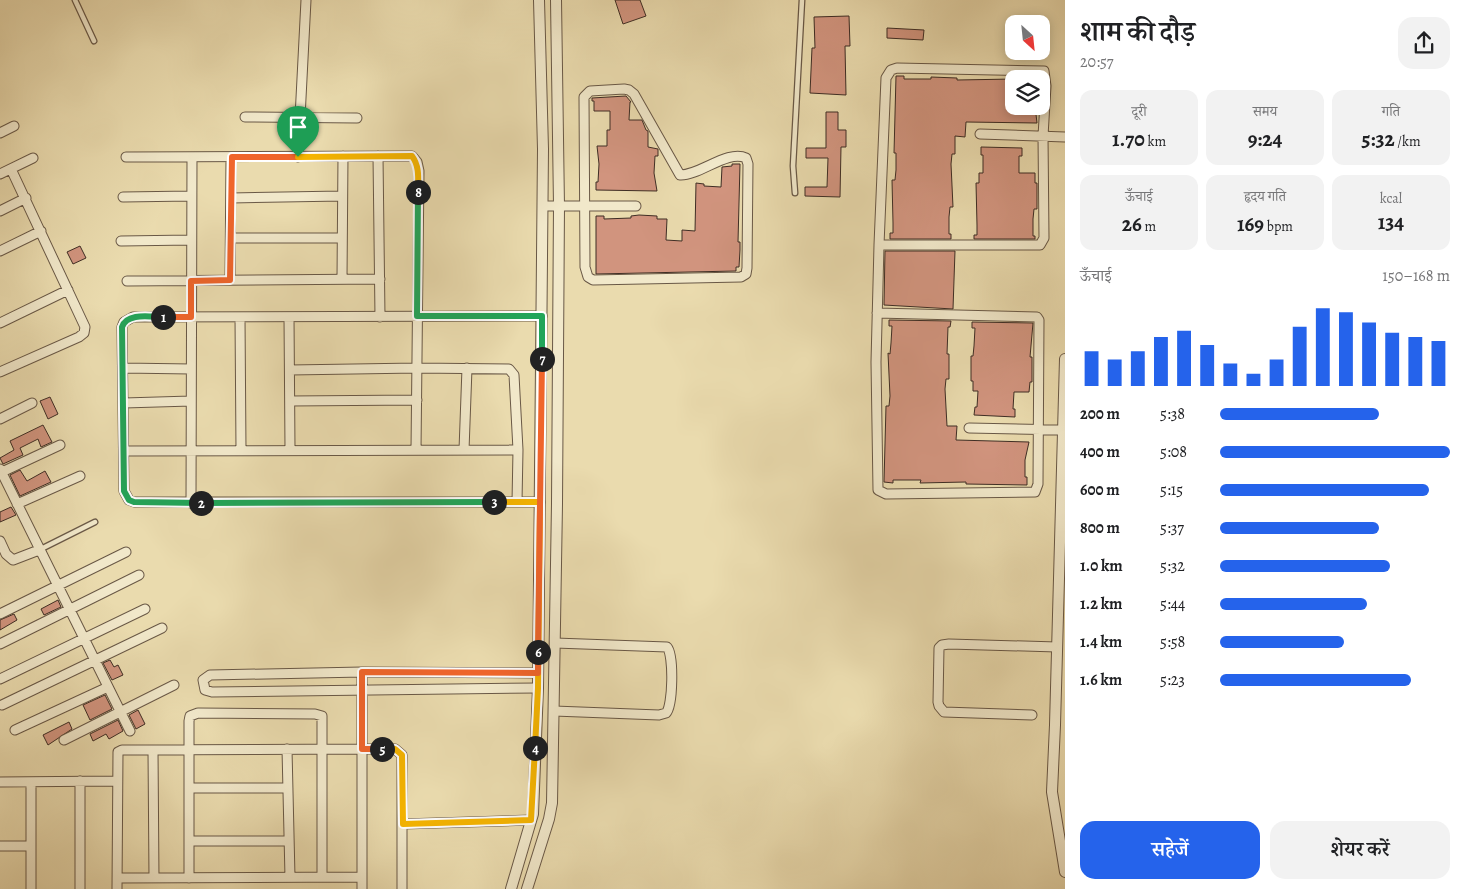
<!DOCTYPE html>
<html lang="hi">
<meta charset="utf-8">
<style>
:root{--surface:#fff;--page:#f2f2f2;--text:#202124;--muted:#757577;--accent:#2563eb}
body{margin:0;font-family:Alegreya,"Noto Serif Devanagari",serif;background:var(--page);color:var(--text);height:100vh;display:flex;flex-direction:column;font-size:19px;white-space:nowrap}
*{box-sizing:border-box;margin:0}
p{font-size:16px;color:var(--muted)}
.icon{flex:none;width:28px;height:28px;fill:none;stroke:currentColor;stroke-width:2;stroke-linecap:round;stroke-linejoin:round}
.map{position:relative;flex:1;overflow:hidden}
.details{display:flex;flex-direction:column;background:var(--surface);width:400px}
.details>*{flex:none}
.needle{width:32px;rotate:153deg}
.controls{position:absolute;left:1005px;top:15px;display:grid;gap:10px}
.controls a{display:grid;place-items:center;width:45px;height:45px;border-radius:10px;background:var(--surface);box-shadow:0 2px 12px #0003;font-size:25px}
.pin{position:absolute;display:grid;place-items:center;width:42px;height:42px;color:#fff;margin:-51px -21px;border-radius:50% 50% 50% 0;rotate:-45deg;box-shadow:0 0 5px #0007}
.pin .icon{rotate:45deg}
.km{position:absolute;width:25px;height:25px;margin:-12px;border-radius:50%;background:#222;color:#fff;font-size:14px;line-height:25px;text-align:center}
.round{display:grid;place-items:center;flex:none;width:52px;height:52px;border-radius:15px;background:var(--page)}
.summary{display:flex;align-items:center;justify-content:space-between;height:85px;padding:0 15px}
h1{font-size:28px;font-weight:600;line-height:38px}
.metrics{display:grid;grid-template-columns:repeat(3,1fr);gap:8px;height:85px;padding:5px 15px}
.metrics div{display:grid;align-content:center;border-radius:12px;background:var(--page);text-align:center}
.metrics b{font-size:21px;font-weight:600}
.metrics small{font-size:14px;font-weight:400}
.metrics p{font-size:14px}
.chart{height:140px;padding:10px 15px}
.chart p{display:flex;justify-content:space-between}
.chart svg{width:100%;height:90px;margin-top:5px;stroke:var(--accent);stroke-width:6}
.primary-button{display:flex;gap:10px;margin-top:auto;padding:10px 15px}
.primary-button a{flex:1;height:58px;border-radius:15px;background:var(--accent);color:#fff;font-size:20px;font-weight:600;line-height:58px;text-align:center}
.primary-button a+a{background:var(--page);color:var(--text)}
ul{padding:0 15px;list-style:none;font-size:16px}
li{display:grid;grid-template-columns:80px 60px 1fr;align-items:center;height:38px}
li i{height:12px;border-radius:6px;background:var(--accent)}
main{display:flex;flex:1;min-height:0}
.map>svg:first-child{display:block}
</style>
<main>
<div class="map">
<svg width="1065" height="889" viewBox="0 0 1065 889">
<rect width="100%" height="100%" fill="#eadbae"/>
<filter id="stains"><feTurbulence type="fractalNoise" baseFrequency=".004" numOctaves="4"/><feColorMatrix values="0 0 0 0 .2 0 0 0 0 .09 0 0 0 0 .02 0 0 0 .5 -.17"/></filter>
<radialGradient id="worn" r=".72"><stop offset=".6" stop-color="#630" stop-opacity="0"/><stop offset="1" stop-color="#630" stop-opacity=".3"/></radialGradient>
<path fill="#d1947e" stroke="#3e2d24" d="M 615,0 L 640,0 L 646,16 L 623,24 Z
M 849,16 L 850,46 L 845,46 L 846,95 L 810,93 L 812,48 L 815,48 L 814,17 Z
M 887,28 L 924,30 L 923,40 L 887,38 Z
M 896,76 L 904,76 L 904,79 L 931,79 L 931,77 L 957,78 L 957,80 L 1014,79 L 1014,106 L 1035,106 L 1037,123 L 966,122 L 965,137 L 955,136 L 955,154 L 952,154 L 951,164 L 953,207 L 950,207 L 949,217 L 949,234 L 951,234 L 951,239 L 890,239 L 890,233 L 893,233 L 893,223 L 892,180 L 895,180 L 896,170 L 896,153 L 894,153 Z
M 626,96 L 631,102 L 630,102 L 629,120 L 642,120 L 646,130 L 648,131 L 648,147 L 658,149 L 658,156 L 655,156 L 654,173 L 657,191 L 596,190 L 596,182 L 598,182 L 599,164 L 597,146 L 607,146 L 607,130 L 610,130 L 610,111 L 594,111 L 594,101 L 592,101 L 592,98 Z
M 826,112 L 838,112 L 838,130 L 846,130 L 846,147 L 841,147 L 840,197 L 805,196 L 805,187 L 827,187 L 828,158 L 806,158 L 806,148 L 826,148 Z
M 981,147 L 1022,148 L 1022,156 L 1019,156 L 1019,173 L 1035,173 L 1035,183 L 1037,183 L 1037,209 L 1034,209 L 1033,219 L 1033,236 L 1035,236 L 1035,239 L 974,239 L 974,235 L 977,235 L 977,225 L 976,183 L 979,183 L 979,173 L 983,173 L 983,155 L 981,155 Z
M 732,164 L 740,164 L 738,242 L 740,242 L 740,250 L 739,267 L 736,267 L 736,271 L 596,274 L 596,216 L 604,216 L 604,219 L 631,218 L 631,216 L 639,215 L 657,216 L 657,219 L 667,219 L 666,240 L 682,241 L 682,230 L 695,231 L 696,183 L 704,184 L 704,186 L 721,187 L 722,167 L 732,166 Z
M 80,246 L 86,258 L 73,264 L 67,252 Z
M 885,251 L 955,251 L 953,309 L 884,305 Z
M 889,320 L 951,321 L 950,327 L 948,327 L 947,354 L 949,354 L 949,379 L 946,379 L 945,389 L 947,426 L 957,426 L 956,440 L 1029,442 L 1025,460 L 1025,477 L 1027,477 L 1027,485 L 966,484 L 966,482 L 920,483 L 921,480 L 893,480 L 893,483 L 884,482 L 886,406 L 889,406 L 890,396 L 888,353 L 890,354 L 891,343 L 892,326 L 889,326 Z
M 972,322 L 1033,323 L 1030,357 L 1032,357 L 1032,382 L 1030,382 L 1029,392 L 1014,392 L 1013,409 L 1015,409 L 1015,417 L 974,415 L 975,407 L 977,407 L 978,391 L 973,391 L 973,381 L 971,381 L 971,356 L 973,356 L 974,346 L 975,328 L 972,328 Z
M 50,397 L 58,414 L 48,419 L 40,401 Z
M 43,425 L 52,442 L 41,447 L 38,439 L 20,448 L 23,455 L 3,464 L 0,458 L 14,450 L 10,441 Z
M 20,470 L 27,481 L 45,471 L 51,482 L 20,496 L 10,475 Z
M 11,507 L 16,515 L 0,522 L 0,512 Z
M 58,600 L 61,607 L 44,615 L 41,609 Z
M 14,614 L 17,620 L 0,630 L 0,620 Z
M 110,660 L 114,667 L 118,665 L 123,675 L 112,680 L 103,663 Z
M 105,695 L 112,709 L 90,720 L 83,705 Z
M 138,710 L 145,724 L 136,729 L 129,715 Z
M 118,720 L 123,731 L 109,739 L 106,734 L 93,741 L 90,734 Z
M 69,722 L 72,729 L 48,745 L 43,735 Z"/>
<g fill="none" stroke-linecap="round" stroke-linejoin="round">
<g stroke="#695846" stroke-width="7">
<path id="service" d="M 75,0 L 94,41
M 795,193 L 793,166 L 802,0
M 39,550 L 95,522"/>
</g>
<g stroke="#695846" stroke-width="11">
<path id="minor" d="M 624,89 L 629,90 L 634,94 L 680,175 C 699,176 728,149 746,158 L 748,164 L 747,268 L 746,274 L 741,277 L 593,280 L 588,277 L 585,267 L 584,97 L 590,91 Z
M 245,117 L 357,118
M 0,133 L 14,126
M 980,134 L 1065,137
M 378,156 L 380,317
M 126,157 L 412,156 L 417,162 L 419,171 L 416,450
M 298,157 L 306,0
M 0,174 L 33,158
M 123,197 L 191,196
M 231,198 L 342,196
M 543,206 L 636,206
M 0,211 L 26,198
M 231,238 L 342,238
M 121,241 L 191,240
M 0,251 L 41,231
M 342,279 L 343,156
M 230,280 L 231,157
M 127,281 L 380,279
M 877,313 L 1037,317 L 1039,320 L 1038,484 L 1035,492 L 886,494 L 878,490 L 876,362 L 879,245 L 886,78 L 891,70 L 897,68 L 1044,71 L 1046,86 L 1043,136 L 1044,238 L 1040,245 L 879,245
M 240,317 L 241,450
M 289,317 L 290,449
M 0,323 L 68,290
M 123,368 L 191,369
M 290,370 L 417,368 L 509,369 L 514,375 L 518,450 L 517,502
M 0,372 L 79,337 L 84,333 L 85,327 L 11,169
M 290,401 L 417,400
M 124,403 L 191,401
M 0,419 L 32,403
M 969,428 L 1065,430
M 464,450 L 467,368
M 124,451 L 518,450
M 0,469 L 130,731
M 2,472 L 60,445
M 540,502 L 134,502 L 129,500 L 124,491 L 122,327 L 124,322 L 133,317 L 542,316
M 191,503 L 192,157
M 17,504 L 80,476
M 0,541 L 6,554 L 13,560 L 39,550
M 0,614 L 126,552
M 0,644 L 139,575
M 0,679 L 145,609
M 538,688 L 212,692 L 205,690 L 203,680 L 210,675 L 362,672 L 538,673
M 2,705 L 162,628
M 554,711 L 659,715 L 666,713 C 673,706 674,655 667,647 L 555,643
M 1032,715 L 944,712 L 939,706 L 938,702 L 939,648 L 942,645 L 949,644 L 1057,647
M 15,730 L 108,687
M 64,740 L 174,685
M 287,749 L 290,877
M 153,750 L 154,878
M 80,781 L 80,889
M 0,782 L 116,781
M 31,782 L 31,889
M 189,788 L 288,788
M 403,824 L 531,820
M 189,841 L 289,841
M 0,846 L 31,846
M 117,878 L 362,877
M 189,878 L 189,721 L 190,716 L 198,713 L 315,714 L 322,716 L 322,877
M 117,889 L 118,752 L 122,750 L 362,749 L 395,749 L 402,755 L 402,889
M 362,889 L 362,672"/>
</g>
<g stroke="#695846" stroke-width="12">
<path id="tertiary" d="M 1065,359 L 1055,725 L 1052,792 L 1065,872
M 511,889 L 533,814 L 538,688 L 543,149 L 539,0
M 527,889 L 549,819 L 552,803 L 557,504 L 559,206 L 556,0"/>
</g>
<use href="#service" stroke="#f1e8ca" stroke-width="4.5"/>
<use href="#minor" stroke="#f1e8ca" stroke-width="9"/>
<use href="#tertiary" stroke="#f1e8ca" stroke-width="10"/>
</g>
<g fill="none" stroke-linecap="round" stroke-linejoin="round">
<g stroke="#fff" stroke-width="10">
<path id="split-1" d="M 163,317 L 191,317 L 191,281 L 230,280 L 232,157 L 298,157"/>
</g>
<g stroke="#fff" stroke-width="10">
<path id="split-2" d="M 163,317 C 151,317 127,312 122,327 L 124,491 L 129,500 L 134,502 L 201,503"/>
</g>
<g stroke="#fff" stroke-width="10">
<path id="split-3" d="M 201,503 L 494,502"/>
</g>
<g stroke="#fff" stroke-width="10">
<path id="split-4" d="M 494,502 L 540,502 L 538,688 L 535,748"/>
</g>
<g stroke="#fff" stroke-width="10">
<path id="split-5" d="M 382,749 L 395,749 L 402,755 L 403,824 L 531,820 L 535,748"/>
</g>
<g stroke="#fff" stroke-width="10">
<path id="split-6" d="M 382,749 L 362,749 L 362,672 L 538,673 L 538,652"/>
</g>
<g stroke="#fff" stroke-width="10">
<path id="split-7" d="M 538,652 L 542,359"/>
</g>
<g stroke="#fff" stroke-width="10">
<path id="split-8" d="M 418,192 L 417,316 L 542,316 L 542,359"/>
</g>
<g stroke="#fff" stroke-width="10">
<path id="split-9" d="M 298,157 L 412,156 C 420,167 418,179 418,192"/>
</g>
<use href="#split-1" stroke="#f0652b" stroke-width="6"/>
<use href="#split-2" stroke="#22a559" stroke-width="6"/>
<use href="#split-3" stroke="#22a559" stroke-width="6"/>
<use href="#split-4" stroke="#f5b400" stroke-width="6"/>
<use href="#split-5" stroke="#f5b400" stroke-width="6"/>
<use href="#split-6" stroke="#f0652b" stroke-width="6"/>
<use href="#split-7" stroke="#f0652b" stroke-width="6"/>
<use href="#split-8" stroke="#22a559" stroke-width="6"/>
<use href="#split-9" stroke="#f5b400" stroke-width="6"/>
</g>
<rect width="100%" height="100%" filter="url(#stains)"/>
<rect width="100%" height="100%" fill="url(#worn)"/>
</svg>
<div class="controls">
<a><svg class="needle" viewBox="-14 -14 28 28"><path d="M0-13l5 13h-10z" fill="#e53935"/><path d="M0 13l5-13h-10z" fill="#757577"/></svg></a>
<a><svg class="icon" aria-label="layers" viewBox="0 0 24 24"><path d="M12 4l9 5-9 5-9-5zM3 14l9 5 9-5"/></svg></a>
</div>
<div class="pin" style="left:298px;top:157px;background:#1e9e55"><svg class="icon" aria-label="arrive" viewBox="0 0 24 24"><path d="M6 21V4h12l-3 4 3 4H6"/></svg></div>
<b class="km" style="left:163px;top:317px">1</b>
<b class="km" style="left:201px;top:503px">2</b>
<b class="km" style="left:494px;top:502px">3</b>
<b class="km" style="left:535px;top:748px">4</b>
<b class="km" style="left:382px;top:749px">5</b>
<b class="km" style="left:538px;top:652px">6</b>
<b class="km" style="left:542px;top:359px">7</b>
<b class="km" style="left:418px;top:192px">8</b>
</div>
<section class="details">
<div class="summary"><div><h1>शाम की दौड़</h1><p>20:57</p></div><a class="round"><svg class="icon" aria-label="share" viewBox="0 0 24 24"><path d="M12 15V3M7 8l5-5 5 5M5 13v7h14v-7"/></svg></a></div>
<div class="metrics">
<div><p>दूरी</p><b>1.70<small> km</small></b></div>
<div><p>समय</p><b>9:24</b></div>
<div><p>गति</p><b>5:32<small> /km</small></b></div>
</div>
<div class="metrics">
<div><p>ऊँचाई</p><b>26<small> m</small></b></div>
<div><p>हृदय गति</p><b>169<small> bpm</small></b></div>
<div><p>kcal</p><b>134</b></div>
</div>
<div class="chart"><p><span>ऊँचाई</span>150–168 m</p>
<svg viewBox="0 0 160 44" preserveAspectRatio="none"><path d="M5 44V27M15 44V31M25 44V27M35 44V20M45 44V17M55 44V24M65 44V33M75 44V38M85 44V31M95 44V15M105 44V6M115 44V8M125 44V13M135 44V18M145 44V20M155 44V22"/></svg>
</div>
<ul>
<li><b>200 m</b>5:38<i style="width:69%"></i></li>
<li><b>400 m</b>5:08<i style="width:100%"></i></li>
<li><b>600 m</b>5:15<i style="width:91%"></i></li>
<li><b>800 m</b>5:37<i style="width:69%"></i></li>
<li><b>1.0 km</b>5:32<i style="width:74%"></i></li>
<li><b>1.2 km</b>5:44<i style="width:64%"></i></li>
<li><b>1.4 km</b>5:58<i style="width:54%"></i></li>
<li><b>1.6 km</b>5:23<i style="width:83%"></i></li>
</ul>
<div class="primary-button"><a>सहेजें</a><a>शेयर करें</a></div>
</section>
</main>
